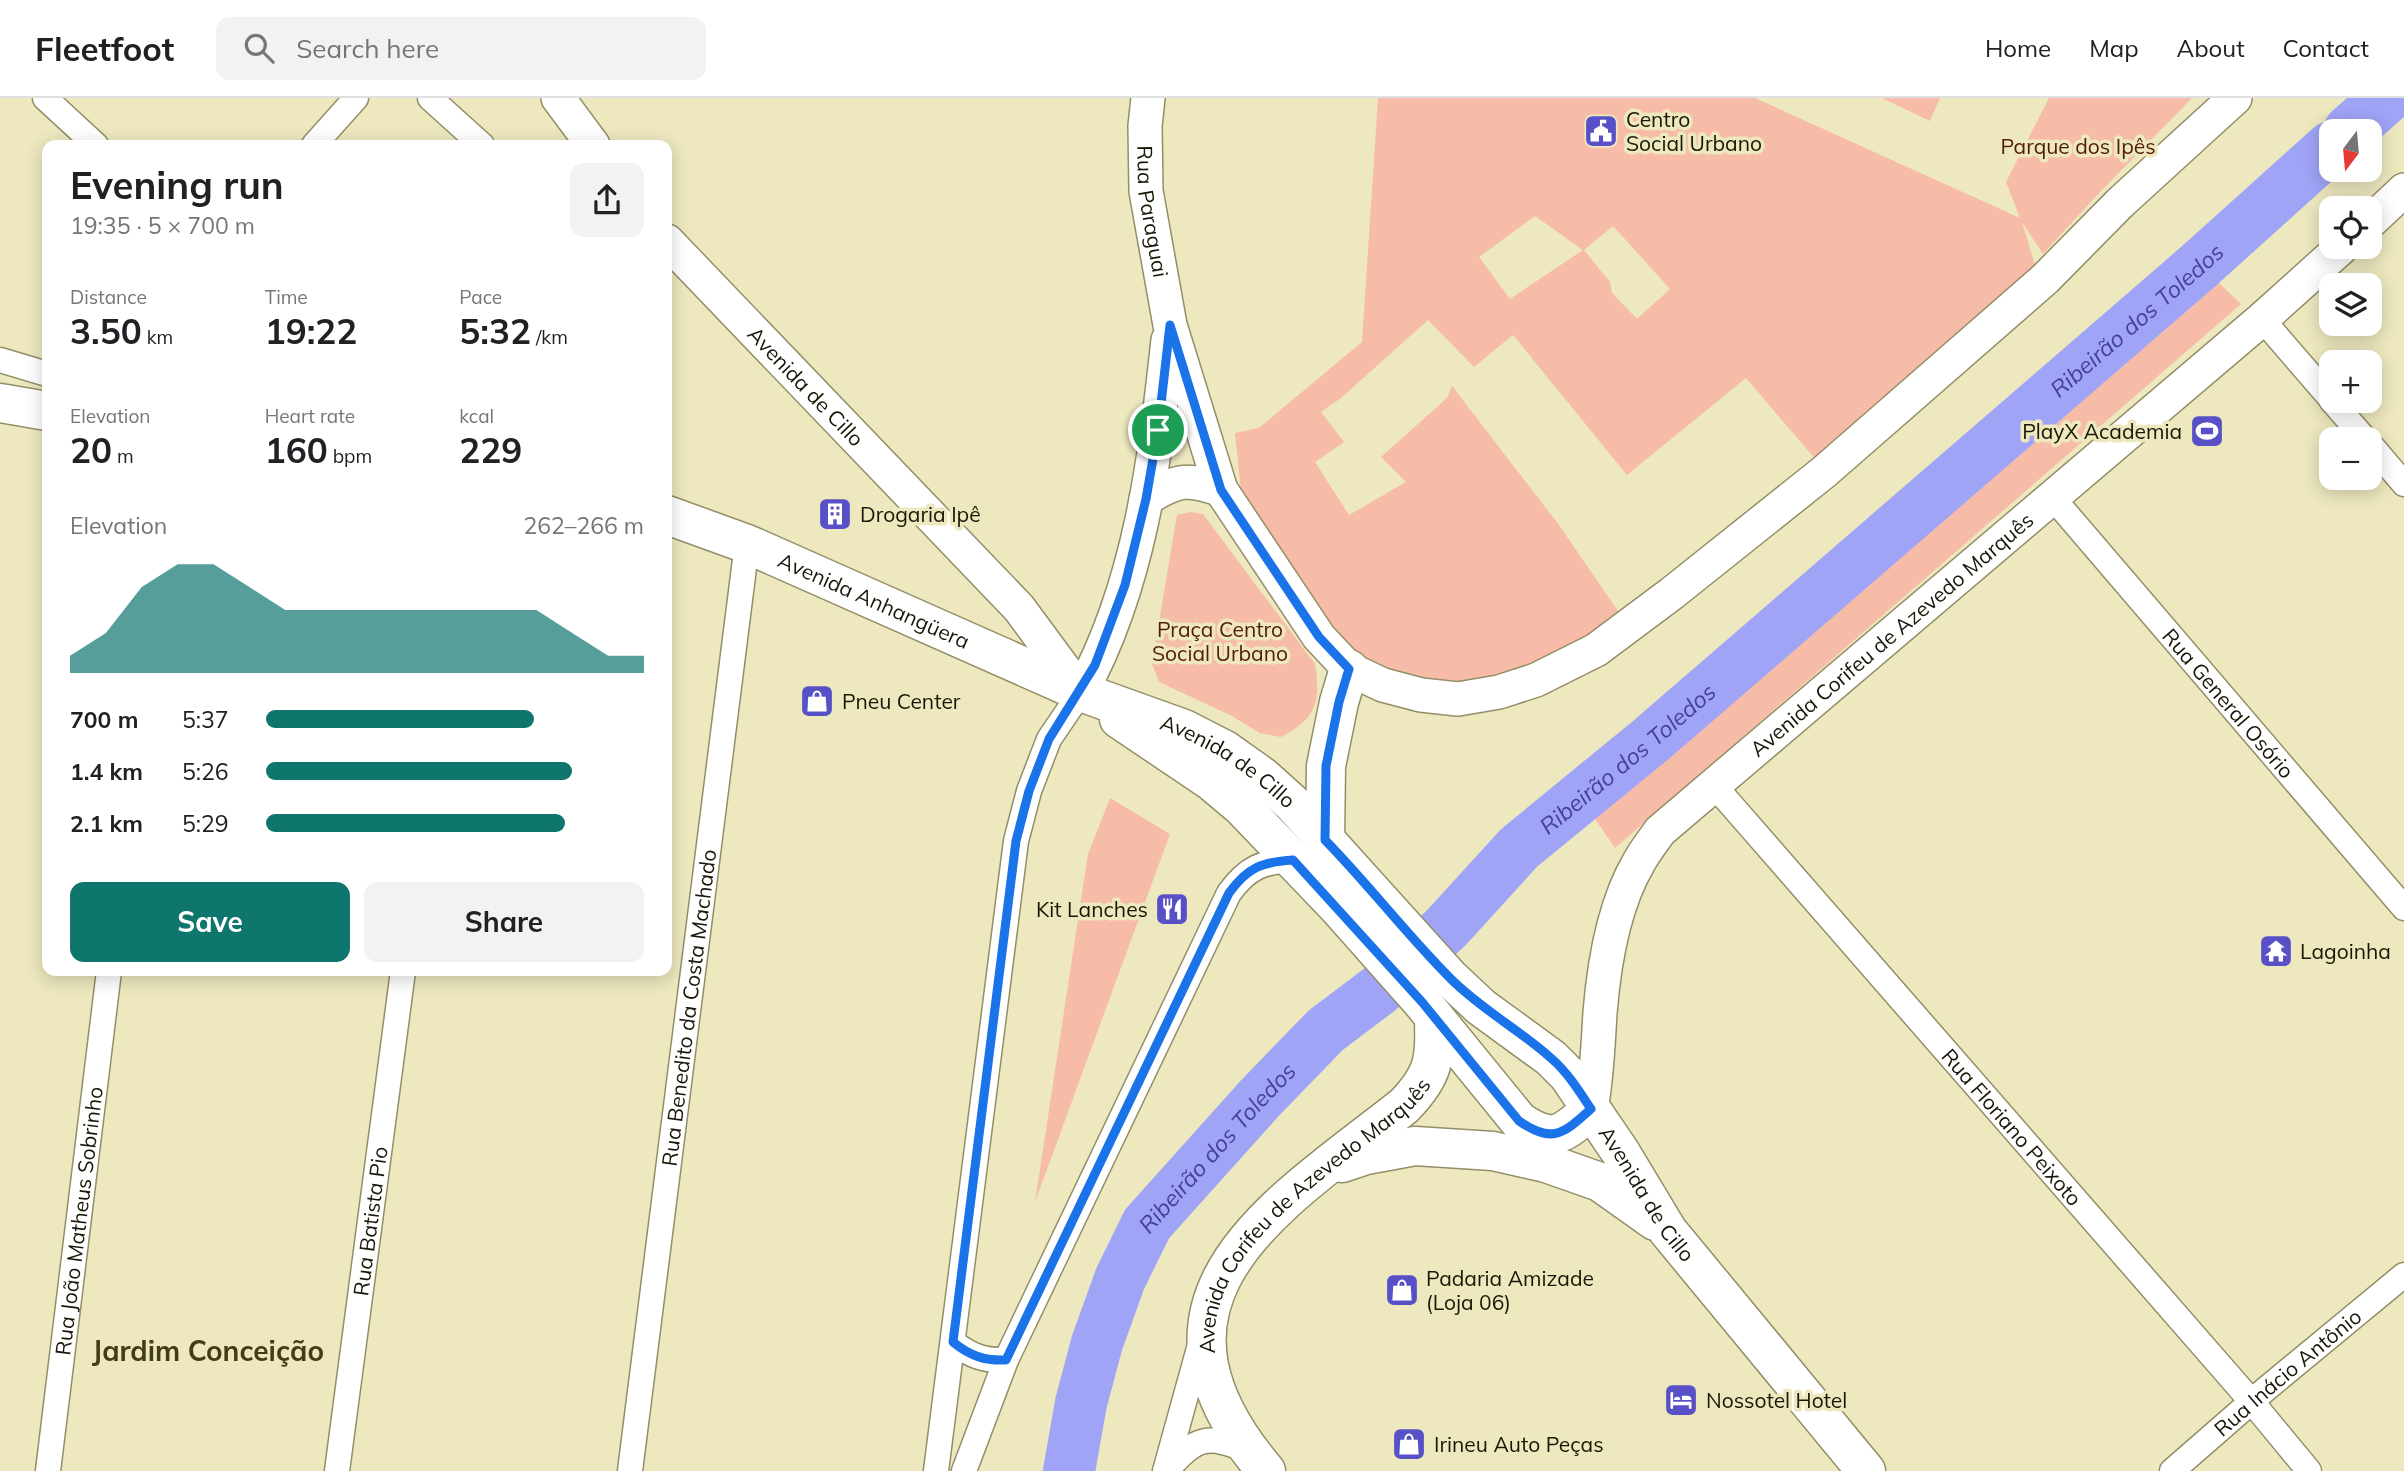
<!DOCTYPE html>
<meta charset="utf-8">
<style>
:root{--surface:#fff;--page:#f2f2f2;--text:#202124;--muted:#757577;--line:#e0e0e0;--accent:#0f766e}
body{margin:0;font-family:Mulish,sans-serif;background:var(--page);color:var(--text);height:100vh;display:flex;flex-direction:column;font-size:26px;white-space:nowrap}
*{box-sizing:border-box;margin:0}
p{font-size:23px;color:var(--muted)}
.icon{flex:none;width:38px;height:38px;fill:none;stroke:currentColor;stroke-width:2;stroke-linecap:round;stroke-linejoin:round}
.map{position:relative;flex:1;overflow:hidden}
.drawer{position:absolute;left:42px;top:42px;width:630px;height:836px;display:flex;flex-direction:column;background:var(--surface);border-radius:14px;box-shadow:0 4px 18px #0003}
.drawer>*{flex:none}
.needle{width:46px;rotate:196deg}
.buttons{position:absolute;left:2319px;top:21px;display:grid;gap:14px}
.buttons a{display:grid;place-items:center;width:63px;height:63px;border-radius:14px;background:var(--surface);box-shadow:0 4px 18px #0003;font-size:35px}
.pin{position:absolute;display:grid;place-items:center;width:60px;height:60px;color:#fff;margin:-30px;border:4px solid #fff;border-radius:50%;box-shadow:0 2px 7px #0007}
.round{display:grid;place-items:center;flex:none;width:74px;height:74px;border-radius:14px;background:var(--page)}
.head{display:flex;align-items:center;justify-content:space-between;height:119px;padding:0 28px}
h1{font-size:38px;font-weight:700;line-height:52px}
.metrics{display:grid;grid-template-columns:repeat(3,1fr);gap:10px;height:119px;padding:7px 28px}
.metrics div{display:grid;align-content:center}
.metrics b{font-size:35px;font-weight:700}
.metrics small{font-size:19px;font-weight:400}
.metrics p{font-size:19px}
.chart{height:196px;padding:14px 28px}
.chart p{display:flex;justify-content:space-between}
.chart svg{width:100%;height:126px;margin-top:7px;fill:var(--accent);opacity:.7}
.primary-button{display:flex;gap:14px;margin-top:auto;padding:14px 28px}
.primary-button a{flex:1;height:80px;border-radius:14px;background:var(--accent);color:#fff;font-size:28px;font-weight:700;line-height:80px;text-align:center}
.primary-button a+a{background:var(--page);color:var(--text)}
ul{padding:0 28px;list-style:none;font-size:23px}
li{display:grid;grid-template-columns:112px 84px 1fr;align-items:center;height:52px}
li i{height:18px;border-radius:9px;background:var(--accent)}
header{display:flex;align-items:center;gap:42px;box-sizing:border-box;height:98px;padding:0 35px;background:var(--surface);border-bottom:2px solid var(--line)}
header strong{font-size:33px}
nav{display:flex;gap:38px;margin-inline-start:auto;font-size:24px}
.search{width:490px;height:63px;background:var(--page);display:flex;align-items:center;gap:18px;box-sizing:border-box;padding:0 24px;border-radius:14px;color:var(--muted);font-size:26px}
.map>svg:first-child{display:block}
</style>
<header>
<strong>Fleetfoot</strong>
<div class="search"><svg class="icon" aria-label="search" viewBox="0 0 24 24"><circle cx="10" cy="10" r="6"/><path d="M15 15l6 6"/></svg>Search here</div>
<nav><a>Home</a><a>Map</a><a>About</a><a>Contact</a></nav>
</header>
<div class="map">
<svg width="2404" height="1373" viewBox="0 0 2404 1373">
<rect width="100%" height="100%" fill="#ede8be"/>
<path fill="#f6bca7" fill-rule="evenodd" d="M 1378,0 L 1755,0 L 2020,120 L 2006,84 L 2049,0 L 2192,0 L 2100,94 L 2043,156 L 2022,124 L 2038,177 L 1817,363 L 1746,280 L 1627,377 L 1513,237 L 1474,269 L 1428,222 L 1341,300 L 1321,314 L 1344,344 L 1315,364 L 1349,417 L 1406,384 L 1381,359 L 1447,300 L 1452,288 L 1559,427 L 1622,519 L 1537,578 L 1454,590 L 1360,563 L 1316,508 L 1241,393 L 1235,335 L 1259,330 L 1362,244 ZM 1535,118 L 1583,152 L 1510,201 L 1479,159 ZM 1613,128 L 1670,191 L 1637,221 L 1612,195 L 1610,184 L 1584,152 Z
M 1882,0 L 1940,0 L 1930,23 Z
M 2200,167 L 2241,206 L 1615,750 L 1580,699 L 1652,641 Z
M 1191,414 L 1203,416 L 1315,566 C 1321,604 1316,621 1281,639 L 1260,635 L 1230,617 L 1159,584 L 1152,566 L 1177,417 Z
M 1110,700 L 1170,736 L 1035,1104 L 1088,756 Z"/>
<path fill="#a0a4f7" stroke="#787aaf" stroke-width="2" d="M 2367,0 L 2386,0 L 2349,33 L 2333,33 Z
M 2331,35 L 2331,49 L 2244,128 L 2234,129 L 2240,121 Z"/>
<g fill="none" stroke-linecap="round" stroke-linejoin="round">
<g stroke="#a0a4f7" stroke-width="52">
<path d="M 2349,33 L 2386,0"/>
<path id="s1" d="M 1069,1373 L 1081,1305 L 1097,1245 L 1120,1181 L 1147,1126 L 1260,1000 L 1326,932 L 1379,892 L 1447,829 L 1519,750 L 1652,641 L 2200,167 L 2331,49"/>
</g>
<g stroke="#948e68" stroke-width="27">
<g id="street">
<path d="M 45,0 L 96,47"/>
<path d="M 430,0 L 482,47"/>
<path d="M 314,47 L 356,0"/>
<path d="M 2262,221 L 2331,301"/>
<path d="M 0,262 L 47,276"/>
<path d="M 2332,303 L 2365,341"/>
<path d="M 2370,346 L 2404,386"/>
<path id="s2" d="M 2053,400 L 2404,810"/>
<path id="s3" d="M 1713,686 L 2252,1304 L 2309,1373"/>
<path d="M 953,1244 C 970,1258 985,1263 1006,1262"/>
<path d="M 1167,1372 C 1197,1338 1207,1336 1249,1353"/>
<path id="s4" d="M 48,1373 L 109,873"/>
<path id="s5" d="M 337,1373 L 403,873"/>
<path id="s6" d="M 630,1373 L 747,446"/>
<path d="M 936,1373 L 1016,743 L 1029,693 L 1049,641 L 1081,594"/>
<path d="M 964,1373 L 1006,1262 L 1229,795 C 1248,769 1262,764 1293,762"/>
<path d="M 1165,1373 L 1201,1243"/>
<path id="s7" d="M 2172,1373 L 2266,1291 L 2404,1177"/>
</g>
</g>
<g stroke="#948e68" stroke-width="36">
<g id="secondary">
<path d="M 558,0 L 593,47"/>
<path id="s8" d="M 1148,0 L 1145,28 L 1146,93 L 1170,227 L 1221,392 L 1319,539 L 1349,571 L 1383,587 L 1421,597 L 1458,601 L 1499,594 L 1536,582 L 1596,552 L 1671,496 L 1824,374 L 2045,181 L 2120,105 L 2235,0"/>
<path d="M 2370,124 L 2404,92"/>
<path id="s9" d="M 667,143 L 1019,510 L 1081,594 C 1140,487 1155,362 1168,242"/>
<path d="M 1146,401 C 1176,382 1188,379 1221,392"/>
<path id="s10" d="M 1591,1011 C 1597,979 1598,947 1600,915 C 1604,865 1613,808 1639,764 C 1645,753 1653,743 1660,733 L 2262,221 L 2342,149"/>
</g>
</g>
<g stroke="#948e68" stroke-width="41">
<g id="primary">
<path d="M 0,305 L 47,313"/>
<path id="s11" d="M 667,417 L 747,446 L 1081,594 L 1184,631 L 1225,652 L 1263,679 L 1293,706 L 1450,880 L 1481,909 L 1551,960 L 1568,977 L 1621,1055 L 1668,1133 L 1866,1373"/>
<path d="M 1119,621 L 1211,683 L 1242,709 L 1336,807 L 1422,904 L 1519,1023 C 1553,1046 1563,1037 1591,1011"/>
<path d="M 1325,742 L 1326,668 L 1339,604 L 1349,571"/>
<path d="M 1342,1065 L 1366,1057 L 1415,1048 L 1493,1053 L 1546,1065 L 1600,1084 L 1655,1123"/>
<path id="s12" d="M 1266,1373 C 1119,1200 1275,1109 1404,1008 C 1435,976 1435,961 1434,919"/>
</g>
</g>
<use href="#street" stroke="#fff" stroke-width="24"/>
<use href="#secondary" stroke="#fff" stroke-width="33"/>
<use href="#primary" stroke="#fff" stroke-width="38"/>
</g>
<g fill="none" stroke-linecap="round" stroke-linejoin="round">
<g stroke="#fff" stroke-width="14">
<path id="route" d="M 1170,227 L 1221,392 L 1319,539 L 1349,571 L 1339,604 L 1326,668 L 1325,742 C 1369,787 1407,837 1451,881 C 1482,912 1520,932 1552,961 C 1568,975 1579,993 1591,1011 C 1563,1036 1553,1046 1519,1023 L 1422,904 L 1293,762 C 1262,764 1248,769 1229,795 L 1006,1262 C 985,1263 970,1258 953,1244 L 1016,743 L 1029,693 L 1049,641 L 1095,567 L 1125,487 L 1146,401 L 1158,332 Z"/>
</g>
<use href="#route" stroke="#1a73e8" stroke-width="9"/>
</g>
<defs>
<g id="civic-square" transform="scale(1.75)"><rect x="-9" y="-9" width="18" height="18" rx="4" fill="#5850c7" stroke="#ede8be"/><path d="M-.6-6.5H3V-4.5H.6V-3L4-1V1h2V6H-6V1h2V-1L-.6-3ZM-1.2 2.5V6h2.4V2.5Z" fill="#fff"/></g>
<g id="stadium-square" transform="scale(1.75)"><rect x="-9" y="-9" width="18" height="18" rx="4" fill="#5850c7" stroke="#ede8be"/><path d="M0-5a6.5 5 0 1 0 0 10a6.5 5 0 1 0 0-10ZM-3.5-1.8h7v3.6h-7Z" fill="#fff"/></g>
<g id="building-square" transform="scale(1.75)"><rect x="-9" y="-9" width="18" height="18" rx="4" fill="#5850c7" stroke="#ede8be"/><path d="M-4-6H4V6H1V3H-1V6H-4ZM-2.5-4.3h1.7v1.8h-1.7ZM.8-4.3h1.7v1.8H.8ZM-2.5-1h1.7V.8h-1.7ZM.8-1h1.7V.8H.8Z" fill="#fff"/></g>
<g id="shop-square" transform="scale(1.75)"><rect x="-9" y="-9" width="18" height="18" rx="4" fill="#5850c7" stroke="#ede8be"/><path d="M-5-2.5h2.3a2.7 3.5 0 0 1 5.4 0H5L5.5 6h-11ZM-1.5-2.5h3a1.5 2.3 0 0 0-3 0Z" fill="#fff"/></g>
<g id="restaurant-square" transform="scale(1.75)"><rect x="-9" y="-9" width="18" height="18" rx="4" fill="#5850c7" stroke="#ede8be"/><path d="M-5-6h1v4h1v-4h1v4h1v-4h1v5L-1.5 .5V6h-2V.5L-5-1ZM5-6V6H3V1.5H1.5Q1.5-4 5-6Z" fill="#fff"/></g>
<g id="temple-square" transform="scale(1.75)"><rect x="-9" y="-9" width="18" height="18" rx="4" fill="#5850c7" stroke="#ede8be"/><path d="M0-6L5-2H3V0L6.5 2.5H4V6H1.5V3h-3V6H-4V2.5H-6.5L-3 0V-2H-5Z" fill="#fff"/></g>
<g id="hotel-square" transform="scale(1.75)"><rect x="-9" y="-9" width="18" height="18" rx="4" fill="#5850c7" stroke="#ede8be"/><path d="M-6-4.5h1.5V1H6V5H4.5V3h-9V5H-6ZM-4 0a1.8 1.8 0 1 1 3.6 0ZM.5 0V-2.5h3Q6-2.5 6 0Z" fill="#fff"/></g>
</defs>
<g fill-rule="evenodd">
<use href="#civic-square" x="1601" y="33"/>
<use href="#stadium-square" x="2207" y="333"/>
<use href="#building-square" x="835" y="416"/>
<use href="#shop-square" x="817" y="603"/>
<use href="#restaurant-square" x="1172" y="811"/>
<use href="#temple-square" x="2276" y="853"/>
<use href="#shop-square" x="1402" y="1192"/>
<use href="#hotel-square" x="1681" y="1302"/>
<use href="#shop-square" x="1409" y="1346"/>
</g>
<g text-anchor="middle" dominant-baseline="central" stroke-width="7" stroke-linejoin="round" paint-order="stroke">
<g font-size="21" fill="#1a1708" stroke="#ede8be" text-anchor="start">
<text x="1626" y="21">Centro<tspan x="1626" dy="24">Social Urbano</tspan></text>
<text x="2182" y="333" text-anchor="end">PlayX Academia</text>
<text x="860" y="416">Drogaria Ipê</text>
<text x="842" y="603">Pneu Center</text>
<text x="1148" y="811" text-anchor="end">Kit Lanches</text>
<text x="2300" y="853">Lagoinha</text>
<text x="1426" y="1180">Padaria Amizade<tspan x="1426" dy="24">(Loja 06)</tspan></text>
<text x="1706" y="1302">Nossotel Hotel</text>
<text x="1434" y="1346">Irineu Auto Peças</text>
</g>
<g font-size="21" fill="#541c04" stroke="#ede8be">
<text x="2078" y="48">Parque dos Ipês</text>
<text x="1220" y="531">Praça Centro<tspan x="1220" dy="24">Social Urbano</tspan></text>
</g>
<g font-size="21" fill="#1a1708" stroke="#ede8be">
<text stroke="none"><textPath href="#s8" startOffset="114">Rua Paraguai</textPath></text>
<text stroke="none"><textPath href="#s9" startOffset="201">Avenida de Cillo</textPath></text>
<text stroke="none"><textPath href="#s11" startOffset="224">Avenida Anhangüera</textPath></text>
<text stroke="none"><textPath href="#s10" startOffset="595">Avenida Corifeu de Azevedo Marquês</textPath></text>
<text stroke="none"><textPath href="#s2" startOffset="270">Rua General Osório</textPath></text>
<text stroke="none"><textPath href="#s11" startOffset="614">Avenida de Cillo</textPath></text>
<text stroke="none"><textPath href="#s6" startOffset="467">Rua Benedito da Costa Machado</textPath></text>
<text stroke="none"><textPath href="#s3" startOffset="455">Rua Floriano Peixoto</textPath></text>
<text stroke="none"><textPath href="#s11" startOffset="1223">Avenida de Cillo</textPath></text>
<text stroke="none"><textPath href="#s12" startOffset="315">Avenida Corifeu de Azevedo Marquês</textPath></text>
<text stroke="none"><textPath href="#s4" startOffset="252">Rua João Matheus Sobrinho</textPath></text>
<text stroke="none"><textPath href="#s5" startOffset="252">Rua Batista Pio</textPath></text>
<text stroke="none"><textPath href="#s7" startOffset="152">Rua Inácio Antônio</textPath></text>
</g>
<g font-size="23" font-style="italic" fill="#45409e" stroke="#ede8be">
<text stroke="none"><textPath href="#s1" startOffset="1603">Ribeirão dos Toledos</textPath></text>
<text stroke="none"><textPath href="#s1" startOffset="931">Ribeirão dos Toledos</textPath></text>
<text stroke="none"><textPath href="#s1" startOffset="364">Ribeirão dos Toledos</textPath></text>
</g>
<g font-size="28" font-weight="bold" fill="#423c18" stroke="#ede8be">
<text x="208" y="1252">Jardim Conceição</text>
</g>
</g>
</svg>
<div class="buttons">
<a><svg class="needle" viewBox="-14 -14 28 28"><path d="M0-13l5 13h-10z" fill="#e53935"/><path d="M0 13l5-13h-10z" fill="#757577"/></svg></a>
<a><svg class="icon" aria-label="locate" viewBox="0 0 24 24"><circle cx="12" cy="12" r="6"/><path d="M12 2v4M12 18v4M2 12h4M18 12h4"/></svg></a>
<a><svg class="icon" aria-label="layers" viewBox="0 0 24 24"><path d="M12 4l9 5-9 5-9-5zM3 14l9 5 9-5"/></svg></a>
<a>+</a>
<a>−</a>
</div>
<div class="pin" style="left:1158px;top:332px;background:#1e9e55"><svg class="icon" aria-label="arrive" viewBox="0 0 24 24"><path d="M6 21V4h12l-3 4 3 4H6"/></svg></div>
<section class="drawer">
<div class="head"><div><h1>Evening run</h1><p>19:35 · 5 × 700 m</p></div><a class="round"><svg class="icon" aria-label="share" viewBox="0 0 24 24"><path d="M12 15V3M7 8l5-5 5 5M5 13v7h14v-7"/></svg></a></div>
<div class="metrics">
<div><p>Distance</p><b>3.50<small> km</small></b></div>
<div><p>Time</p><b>19:22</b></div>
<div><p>Pace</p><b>5:32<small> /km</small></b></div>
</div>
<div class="metrics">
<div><p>Elevation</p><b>20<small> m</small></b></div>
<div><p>Heart rate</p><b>160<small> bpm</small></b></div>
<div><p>kcal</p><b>229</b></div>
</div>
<div class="chart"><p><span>Elevation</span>262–266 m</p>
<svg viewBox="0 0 160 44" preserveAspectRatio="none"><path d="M0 44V38L10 30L20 14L30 6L40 6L50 14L60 22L70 22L80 22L90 22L100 22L110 22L120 22L130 22L140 30L150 38L160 38V44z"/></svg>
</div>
<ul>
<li><b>700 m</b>5:37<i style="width:71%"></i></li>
<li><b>1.4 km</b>5:26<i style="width:81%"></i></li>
<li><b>2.1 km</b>5:29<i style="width:79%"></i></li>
</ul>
<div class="primary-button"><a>Save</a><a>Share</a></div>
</section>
</div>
